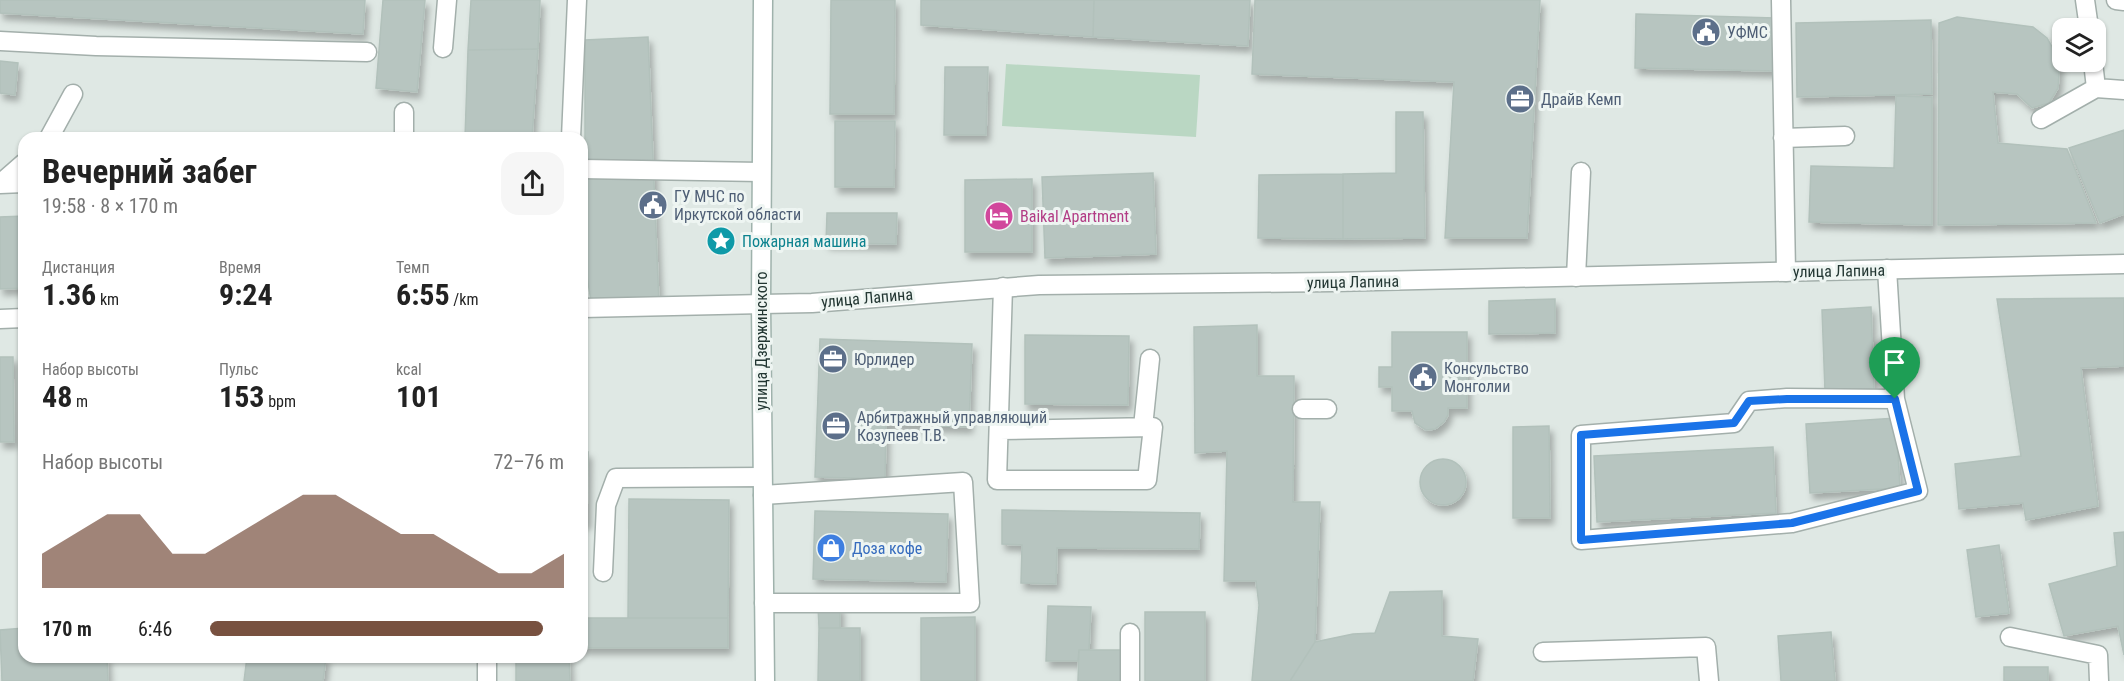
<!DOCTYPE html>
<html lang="ru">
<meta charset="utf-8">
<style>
:root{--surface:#fff;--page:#f6f6f6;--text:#222;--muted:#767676;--accent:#785140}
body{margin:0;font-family:"Roboto Condensed",sans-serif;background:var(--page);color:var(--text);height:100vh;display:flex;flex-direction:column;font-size:22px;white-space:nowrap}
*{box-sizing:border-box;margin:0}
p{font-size:20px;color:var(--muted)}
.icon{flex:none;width:33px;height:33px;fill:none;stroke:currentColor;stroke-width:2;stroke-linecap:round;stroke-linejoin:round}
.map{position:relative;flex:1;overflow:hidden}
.side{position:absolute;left:18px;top:132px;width:570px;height:531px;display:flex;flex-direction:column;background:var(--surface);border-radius:18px;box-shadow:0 2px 4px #0004}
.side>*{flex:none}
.tools{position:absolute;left:2052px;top:18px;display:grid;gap:12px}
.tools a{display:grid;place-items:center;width:54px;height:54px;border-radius:12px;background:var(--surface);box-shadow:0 2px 4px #0004;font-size:30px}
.pin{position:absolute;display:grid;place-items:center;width:51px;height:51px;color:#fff;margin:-62px -26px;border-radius:50% 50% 50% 0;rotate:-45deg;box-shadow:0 0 6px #0007}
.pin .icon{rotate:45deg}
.round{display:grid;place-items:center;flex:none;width:63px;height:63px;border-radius:18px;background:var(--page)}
.summary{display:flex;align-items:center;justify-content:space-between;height:102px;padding:0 24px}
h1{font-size:33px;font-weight:700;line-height:45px}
.figures{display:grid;grid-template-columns:repeat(3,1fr);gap:9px;height:102px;padding:6px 24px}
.figures div{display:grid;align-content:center}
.figures b{font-size:30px;font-weight:700}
.figures small{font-size:16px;font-weight:400}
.figures p{font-size:16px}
.chart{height:168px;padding:12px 24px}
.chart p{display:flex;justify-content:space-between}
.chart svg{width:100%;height:108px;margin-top:6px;fill:var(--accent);opacity:.7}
ul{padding:0 24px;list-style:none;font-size:20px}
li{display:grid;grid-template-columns:96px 72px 1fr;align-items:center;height:45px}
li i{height:15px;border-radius:8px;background:var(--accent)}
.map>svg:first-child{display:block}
</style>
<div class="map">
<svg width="2124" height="681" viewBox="0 0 2124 681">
<defs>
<filter id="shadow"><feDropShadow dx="3.5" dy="6" stdDeviation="3" flood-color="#0004"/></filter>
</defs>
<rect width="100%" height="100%" fill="#dfe8e4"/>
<path fill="#bad7c3" d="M 1006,64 L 1200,75 L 1196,137 L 1002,126 Z"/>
<path fill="#b7c5c0" stroke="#b2c1bb" stroke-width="1.5" filter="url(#shadow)" d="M 0,0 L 365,0 L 363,34 L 0,13 Z
M 383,0 L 425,0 L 417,92 L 376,88 Z
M 471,0 L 540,0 L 538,49 L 468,50 Z
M 831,0 L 895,0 L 894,114 L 830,114 Z
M 921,0 L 1094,0 L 1093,37 L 921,25 Z
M 1094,0 L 1250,0 L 1248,46 L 1093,37 Z
M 1255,0 L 1540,0 L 1527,238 L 1445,238 L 1454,82 L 1252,74 Z
M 1636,14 L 1775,18 L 1774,71 L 1635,68 Z
M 1957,17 L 2033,27 L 2047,38 L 2060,61 L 2058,88 L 2049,103 L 2032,108 L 2017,94 L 1993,92 L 1998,143 L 2067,149 L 2096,223 L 1938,225 L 1939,23 Z
M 1931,20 L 1932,94 L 1797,97 L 1796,23 Z
M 648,37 L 659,304 L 591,301 L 587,276 L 582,276 L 582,206 L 585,205 L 585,40 Z
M 538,49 L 532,138 L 465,138 L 468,50 Z
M 0,61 L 18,63 L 15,95 L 0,93 Z
M 945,67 L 988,67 L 986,135 L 944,135 Z
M 1896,96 L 1932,97 L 1932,225 L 1809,222 L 1811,166 L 1894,168 Z
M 1396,112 L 1423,112 L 1425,238 L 1343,239 L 1343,174 L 1396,173 Z
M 835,121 L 895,121 L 894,187 L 835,187 Z
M 2124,130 L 2124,214 L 2100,223 L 2069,148 Z
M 1153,173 L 1156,254 L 1045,258 L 1042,177 Z
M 1343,174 L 1343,239 L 1258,238 L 1259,175 Z
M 1032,179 L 1032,252 L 965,252 L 965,180 Z
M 827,213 L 897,213 L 896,244 L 826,243 Z
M 24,216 L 24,288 L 0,289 L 0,217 Z
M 2124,298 L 2124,366 L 2081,368 L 2098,506 L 2026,520 L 2023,503 L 1959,509 L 1955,464 L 2021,456 L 1997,299 Z
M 1555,299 L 1555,333 L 1489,334 L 1489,301 Z
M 1871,307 L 1874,389 L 1825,391 L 1822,310 Z
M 1257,325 L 1257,376 L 1294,376 L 1293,502 L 1320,502 L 1315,642 L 1290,681 L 1252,681 L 1259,605 L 1256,581 L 1224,581 L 1227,451 L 1195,453 L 1194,327 Z
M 1392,332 L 1467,332 L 1467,408 L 1448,408 L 1448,415 L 1444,422 L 1435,429 L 1426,430 L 1415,423 L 1412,411 L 1392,411 L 1392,387 L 1379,387 L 1379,367 L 1392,367 Z
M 1025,335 L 1129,336 L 1128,405 L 1025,404 Z
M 820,339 L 972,344 L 969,427 L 886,424 L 885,479 L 815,477 Z
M 0,357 L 13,357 L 14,442 L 0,442 Z
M 1896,418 L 1900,488 L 1810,493 L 1806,424 Z
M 1549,426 L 1550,518 L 1513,518 L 1513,427 Z
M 1773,447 L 1776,513 L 1597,522 L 1594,456 Z
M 582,452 L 588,452 L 587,523 L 582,523 Z
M1420 482a23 23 0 1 1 46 0a23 23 0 1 1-46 0Z
M 629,499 L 729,500 L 728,618 L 628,618 Z
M 1002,510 L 1200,513 L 1199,549 L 1057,548 L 1056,584 L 1021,583 L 1022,545 L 1002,544 Z
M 815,511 L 948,514 L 946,582 L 813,579 Z
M 2124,532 L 2124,655 L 2118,626 L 2064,636 L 2049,584 L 2117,566 L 2114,533 Z
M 1999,545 L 2009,613 L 1976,617 L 1967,550 Z
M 1442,591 L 1442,636 L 1478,639 L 1473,681 L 1290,681 L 1315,642 L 1353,634 L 1375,633 L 1390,592 Z
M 818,606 L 840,606 L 840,628 L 819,628 Z
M 1048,606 L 1091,607 L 1089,650 L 1079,650 L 1078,661 L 1046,661 Z
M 1145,612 L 1205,612 L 1205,681 L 1145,681 Z
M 975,617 L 975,681 L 921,681 L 921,618 Z
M 582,618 L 728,618 L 728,648 L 582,648 Z
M 24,628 L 24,657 L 107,657 L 108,681 L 2,681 L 0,630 Z
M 819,628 L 860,628 L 860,681 L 818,681 Z
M 1831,632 L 1835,681 L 1781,681 L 1778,636 Z
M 1079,650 L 1126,650 L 1125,681 L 1078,681 Z
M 247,657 L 326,657 L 323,681 L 244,681 Z
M 516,657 L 569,657 L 570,681 L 516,681 Z
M 2004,667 L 2048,667 L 2048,681 L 2004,681 Z"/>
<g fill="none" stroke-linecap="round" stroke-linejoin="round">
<g stroke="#a3afab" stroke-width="21">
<path id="service" d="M 1781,0 L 1786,272
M 2085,0 L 2089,28
M 0,41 L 96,46 L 367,52
M 443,48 L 447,0
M 2093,62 L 2096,88 L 2124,90
M 404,112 L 404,138
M 2041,119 L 2096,88
M 49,138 L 73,94
M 571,138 L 577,0
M 1783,138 L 1845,136
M 582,169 L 761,172
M 0,184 L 24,163
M 0,184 L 24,183
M 1887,269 L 1895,399 L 1787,398 L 1749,401 L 1734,423 L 1581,435 L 1581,540 L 1792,523 L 1918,491 L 1895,399
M 1576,277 L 1581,172
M 1302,409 L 1327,409
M 1143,427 L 1150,359
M 999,430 L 1153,427 L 1147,480 L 997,480 L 1003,287
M 763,495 L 963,482 L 970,603 L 764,603
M 603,572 L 606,505 L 616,478 L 762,477
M 2010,637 L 2098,655 L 2099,681
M 1543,652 L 1706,647 L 1709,681
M 487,657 L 487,681
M 1130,681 L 1130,633"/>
</g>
<g stroke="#a3afab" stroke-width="21">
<path id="minor" d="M 2116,0 L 2124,1
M 582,308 L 812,303 L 1039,285 L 1333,282 L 2124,264
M 0,319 L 24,318"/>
</g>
<g stroke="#9fb2ac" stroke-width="21">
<path id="secondary" d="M 763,0 L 761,304 L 765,681"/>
</g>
<use href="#service" stroke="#fff" stroke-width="18"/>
<use href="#minor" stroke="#fff" stroke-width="18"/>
<use href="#secondary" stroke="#fff" stroke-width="18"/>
</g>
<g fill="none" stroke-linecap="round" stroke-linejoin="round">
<g stroke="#fff" stroke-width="12">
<path id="route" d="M 1787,399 L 1895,399 L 1918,491 L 1792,523 L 1581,540 L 1581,435 L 1734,423 L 1749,401 Z"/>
</g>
<use href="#route" stroke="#1a73e8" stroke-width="8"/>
</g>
<defs>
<g id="civic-disc" transform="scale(1.5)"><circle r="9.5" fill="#5c6f8a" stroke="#eef5f2"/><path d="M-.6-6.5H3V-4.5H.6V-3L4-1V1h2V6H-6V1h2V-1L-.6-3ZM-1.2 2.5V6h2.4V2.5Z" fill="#fff"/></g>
<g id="office-disc" transform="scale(1.5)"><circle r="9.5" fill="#5c6f8a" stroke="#eef5f2"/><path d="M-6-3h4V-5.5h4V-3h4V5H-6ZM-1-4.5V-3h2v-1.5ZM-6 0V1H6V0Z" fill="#fff"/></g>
<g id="hotel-disc" transform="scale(1.5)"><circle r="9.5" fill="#d1479c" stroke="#eef5f2"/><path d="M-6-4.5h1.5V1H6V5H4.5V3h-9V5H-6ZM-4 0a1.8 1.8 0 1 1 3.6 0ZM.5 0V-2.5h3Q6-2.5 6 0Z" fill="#fff"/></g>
<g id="sight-disc" transform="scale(1.5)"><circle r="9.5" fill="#0f9aa8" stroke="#eef5f2"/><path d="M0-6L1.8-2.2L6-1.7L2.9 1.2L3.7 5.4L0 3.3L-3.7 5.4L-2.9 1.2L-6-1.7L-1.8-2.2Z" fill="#fff"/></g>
<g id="shop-disc" transform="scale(1.5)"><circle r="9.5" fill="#3f7fe0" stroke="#eef5f2"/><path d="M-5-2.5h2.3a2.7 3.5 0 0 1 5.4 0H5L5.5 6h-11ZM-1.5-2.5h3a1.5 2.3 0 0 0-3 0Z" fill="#fff"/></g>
</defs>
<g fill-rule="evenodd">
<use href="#civic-disc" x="1706" y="32"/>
<use href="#office-disc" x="1520" y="99"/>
<use href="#civic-disc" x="653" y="205"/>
<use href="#hotel-disc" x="999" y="216"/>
<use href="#sight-disc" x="721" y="241"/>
<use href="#office-disc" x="833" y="359"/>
<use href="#civic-disc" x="1423" y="377"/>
<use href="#office-disc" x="836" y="426"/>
<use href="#shop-disc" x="831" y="548"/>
</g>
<g text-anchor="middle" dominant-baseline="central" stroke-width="6" stroke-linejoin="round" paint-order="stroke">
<g font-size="16" fill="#4e5e75" stroke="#eef5f2" text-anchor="start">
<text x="1727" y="32">УФМС</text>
<text x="1541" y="99">Драйв Кемп</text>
<text x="674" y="196">ГУ МЧС по<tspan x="674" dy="18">Иркутской области</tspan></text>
<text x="854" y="359">Юрлидер</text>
<text x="1444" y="368">Консульство<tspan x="1444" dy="18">Монголии</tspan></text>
<text x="857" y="417">Арбитражный управляющий<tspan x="857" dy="18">Козупеев Т.В.</tspan></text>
</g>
<g font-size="16" fill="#b23c85" stroke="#eef5f2" text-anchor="start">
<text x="1020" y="216">Baikal Apartment</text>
</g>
<g font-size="16" fill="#0d838f" stroke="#eef5f2" text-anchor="start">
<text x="742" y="241">Пожарная машина</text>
</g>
<g font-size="16" fill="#223632" stroke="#eef5f2">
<text transform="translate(1839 271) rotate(-1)">улица Лапина</text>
<text transform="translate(1353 282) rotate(-1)">улица Лапина</text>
<text transform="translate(867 298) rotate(-5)">улица Лапина</text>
<text transform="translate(761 341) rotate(-90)">улица Дзержинского</text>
</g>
<g font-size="16" fill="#366cbe" stroke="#eef5f2" text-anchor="start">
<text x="852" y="548">Доза кофе</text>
</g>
</g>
</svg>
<div class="tools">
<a><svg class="icon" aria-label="layers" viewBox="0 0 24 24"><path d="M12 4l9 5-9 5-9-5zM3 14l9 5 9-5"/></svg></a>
</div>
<div class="pin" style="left:1895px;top:399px;background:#1e9e55"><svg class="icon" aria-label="arrive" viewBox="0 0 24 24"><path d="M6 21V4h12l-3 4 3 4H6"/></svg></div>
<section class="side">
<div class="summary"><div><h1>Вечерний забег</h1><p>19:58 · 8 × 170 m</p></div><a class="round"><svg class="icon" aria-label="share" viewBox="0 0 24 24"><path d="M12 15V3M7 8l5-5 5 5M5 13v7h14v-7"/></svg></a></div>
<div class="figures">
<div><p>Дистанция</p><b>1.36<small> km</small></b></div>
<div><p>Время</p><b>9:24</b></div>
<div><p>Темп</p><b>6:55<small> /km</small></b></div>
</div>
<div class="figures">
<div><p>Набор высоты</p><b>48<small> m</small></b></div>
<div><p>Пульс</p><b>153<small> bpm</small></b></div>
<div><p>kcal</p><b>101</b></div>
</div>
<div class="chart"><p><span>Набор высоты</span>72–76 m</p>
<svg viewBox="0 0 160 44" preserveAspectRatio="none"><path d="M0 44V30L10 22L20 14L30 14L40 30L50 30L60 22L70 14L80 6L90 6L100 14L110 22L120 22L130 30L140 38L150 38L160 30V44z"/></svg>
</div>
<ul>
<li><b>170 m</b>6:46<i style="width:94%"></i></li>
</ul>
</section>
</div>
